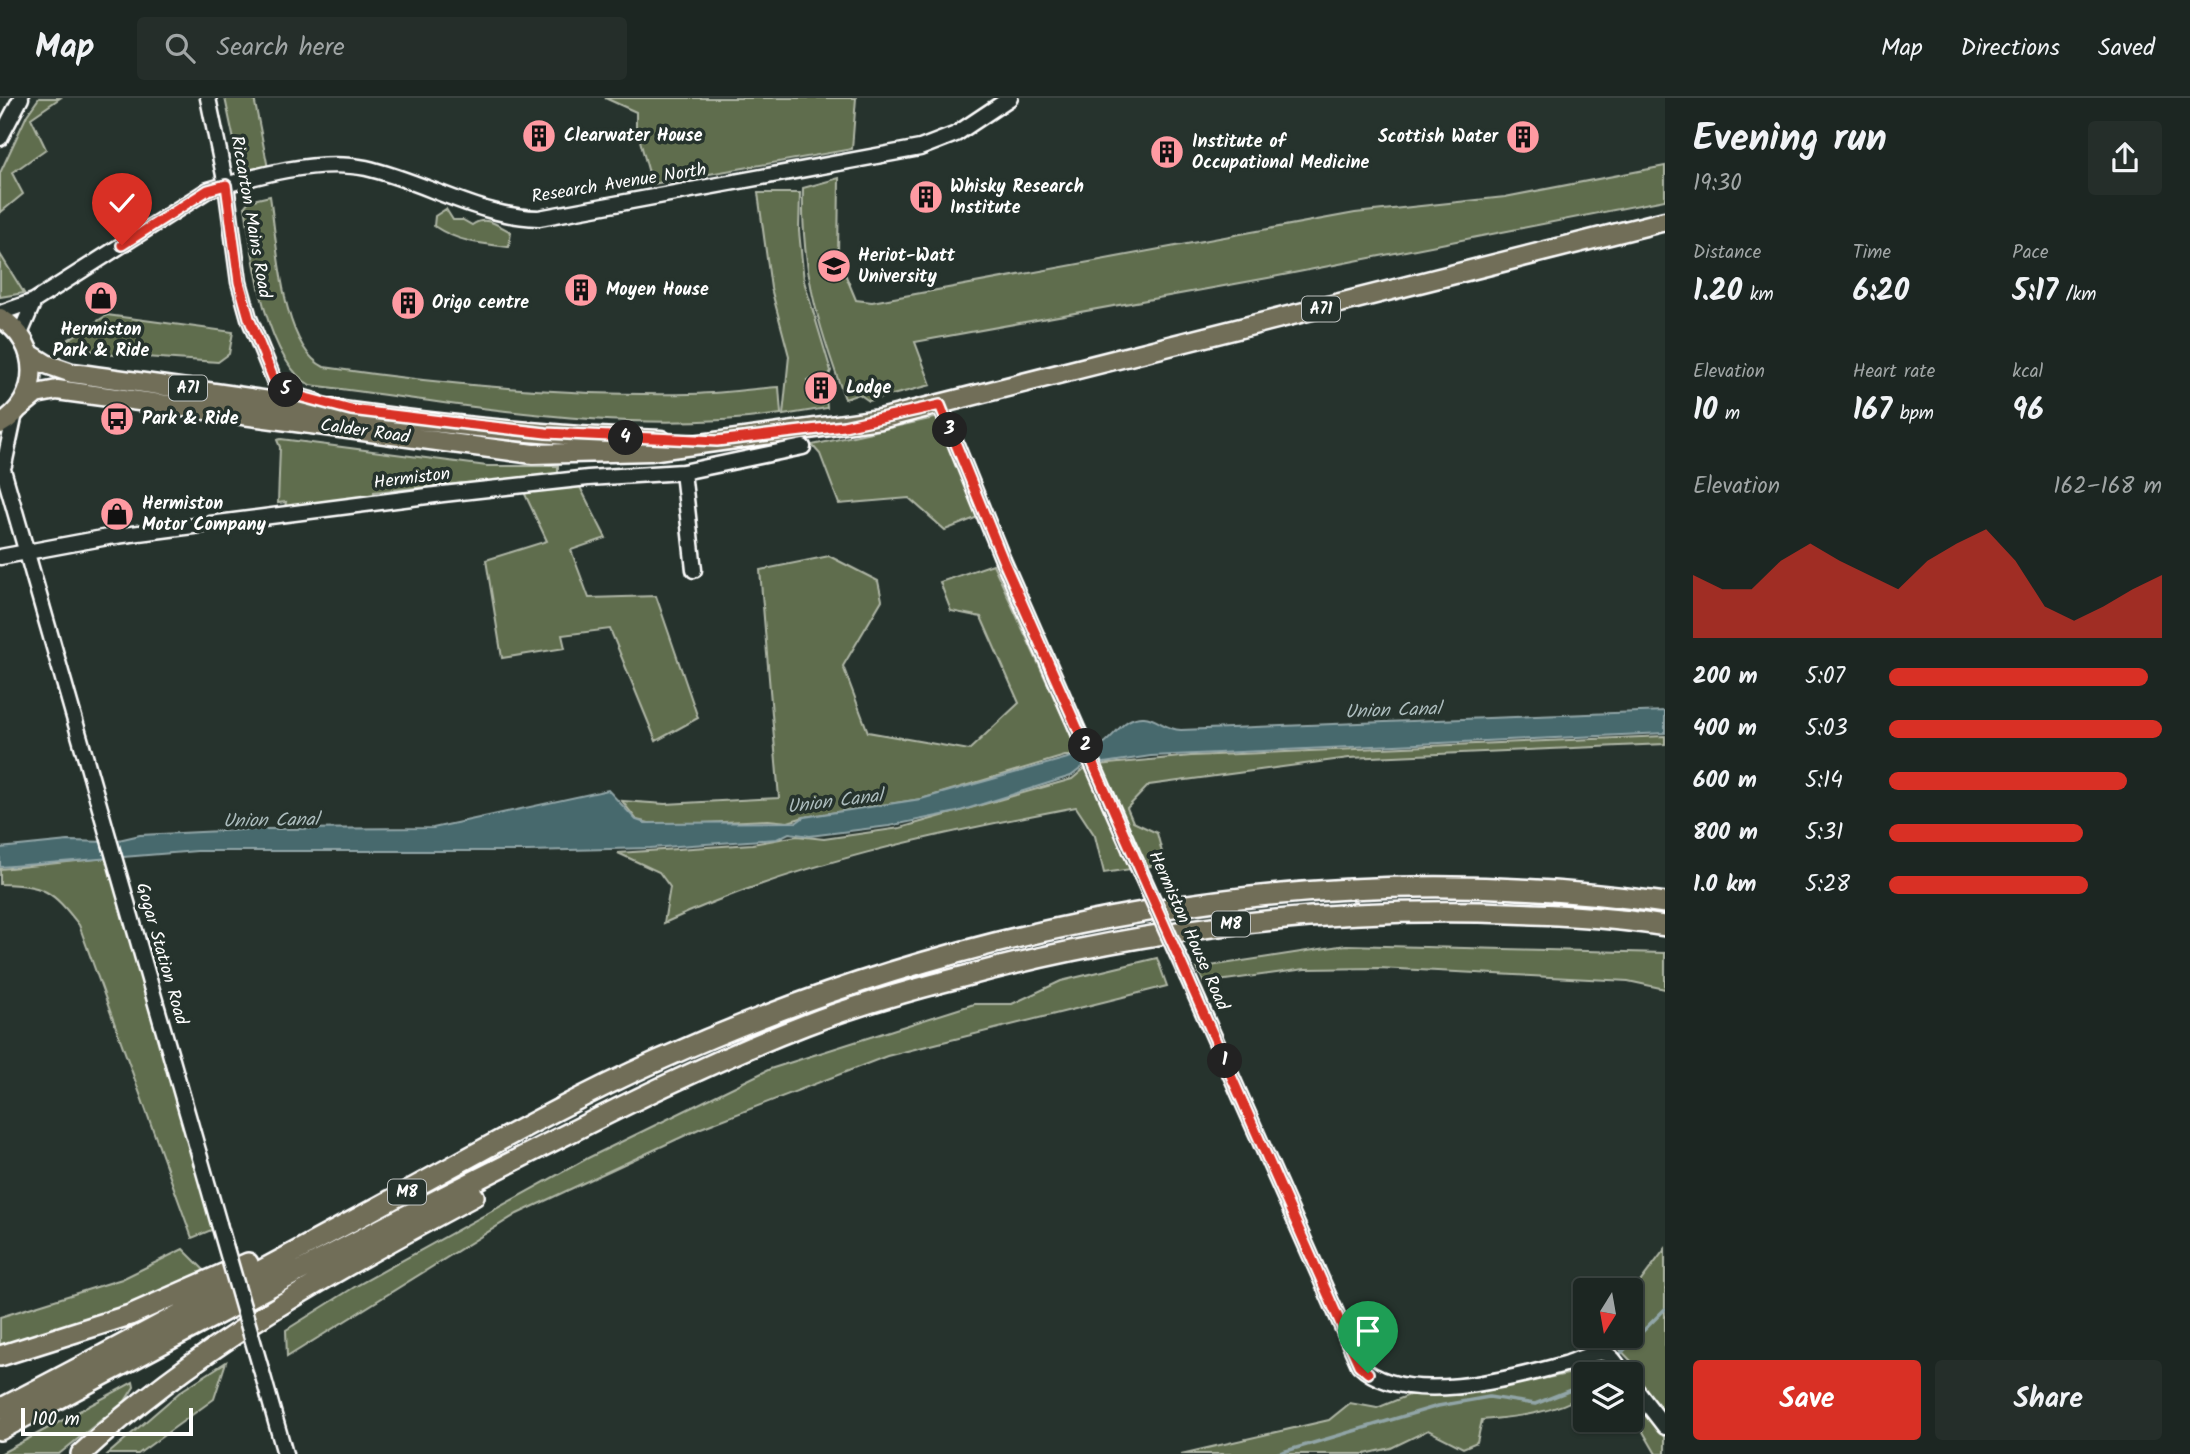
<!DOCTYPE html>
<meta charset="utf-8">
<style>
:root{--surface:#1c2622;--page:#252e2a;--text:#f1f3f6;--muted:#a0a5a5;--line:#3a4340;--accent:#d93025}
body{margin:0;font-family:Kalam,sans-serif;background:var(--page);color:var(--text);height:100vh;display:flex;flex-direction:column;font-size:26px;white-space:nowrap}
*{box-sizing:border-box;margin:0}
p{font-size:23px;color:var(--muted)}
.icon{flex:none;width:38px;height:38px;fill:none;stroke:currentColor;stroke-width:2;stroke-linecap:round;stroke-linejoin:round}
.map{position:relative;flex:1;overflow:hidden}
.panel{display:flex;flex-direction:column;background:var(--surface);width:525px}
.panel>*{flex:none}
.needle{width:46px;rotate:191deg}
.tools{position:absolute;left:1573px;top:1180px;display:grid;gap:14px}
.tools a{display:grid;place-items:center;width:70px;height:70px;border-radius:7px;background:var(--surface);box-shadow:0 2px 5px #0004,0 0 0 2px var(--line);font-size:35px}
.scale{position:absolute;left:21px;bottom:18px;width:172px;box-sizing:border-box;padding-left:7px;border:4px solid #fff;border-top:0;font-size:19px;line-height:24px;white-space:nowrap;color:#fff;-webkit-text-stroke:5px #26332d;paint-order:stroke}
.pin{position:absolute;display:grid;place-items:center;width:60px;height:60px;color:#fff;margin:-72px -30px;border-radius:50% 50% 50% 0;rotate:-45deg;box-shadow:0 0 7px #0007}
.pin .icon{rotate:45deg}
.km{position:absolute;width:35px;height:35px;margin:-18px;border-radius:50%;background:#222;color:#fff;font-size:19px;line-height:35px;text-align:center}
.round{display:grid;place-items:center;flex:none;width:74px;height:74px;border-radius:7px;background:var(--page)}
.head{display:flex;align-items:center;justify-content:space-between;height:119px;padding:0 28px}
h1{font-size:38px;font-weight:800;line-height:52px}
.metrics{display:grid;grid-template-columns:repeat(3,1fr);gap:10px;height:119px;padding:7px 28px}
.metrics div{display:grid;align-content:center}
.metrics b{font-size:30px;font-weight:800}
.metrics small{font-size:19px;font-weight:400}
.metrics p{font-size:19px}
.chart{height:196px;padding:14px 28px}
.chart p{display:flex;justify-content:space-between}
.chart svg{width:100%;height:126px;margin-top:7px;fill:var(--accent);opacity:.7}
.primary-button{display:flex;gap:14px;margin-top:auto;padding:14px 28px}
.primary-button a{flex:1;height:80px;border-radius:7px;background:var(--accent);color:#fff;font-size:28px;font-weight:800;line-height:80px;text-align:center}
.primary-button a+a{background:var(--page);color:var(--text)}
ul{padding:0 28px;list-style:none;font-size:23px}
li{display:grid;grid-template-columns:112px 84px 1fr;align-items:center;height:52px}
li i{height:18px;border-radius:9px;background:var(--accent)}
header{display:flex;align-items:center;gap:42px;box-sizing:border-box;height:98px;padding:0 35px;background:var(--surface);border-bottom:2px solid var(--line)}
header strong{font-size:33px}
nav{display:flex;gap:38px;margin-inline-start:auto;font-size:24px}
.search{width:490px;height:63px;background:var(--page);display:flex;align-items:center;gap:18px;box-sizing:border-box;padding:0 24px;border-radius:7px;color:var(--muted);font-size:26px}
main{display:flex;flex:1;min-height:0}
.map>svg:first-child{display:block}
</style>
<header>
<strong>Map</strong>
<div class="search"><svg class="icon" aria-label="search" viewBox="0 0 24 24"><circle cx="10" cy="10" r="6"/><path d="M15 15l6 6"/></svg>Search here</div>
<nav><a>Map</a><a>Directions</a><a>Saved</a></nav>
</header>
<main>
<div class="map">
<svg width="1665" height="1356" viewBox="0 0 1665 1356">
<rect width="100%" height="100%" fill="#26332d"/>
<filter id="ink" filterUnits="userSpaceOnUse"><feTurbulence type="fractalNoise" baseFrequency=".0143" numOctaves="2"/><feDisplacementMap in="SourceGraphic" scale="14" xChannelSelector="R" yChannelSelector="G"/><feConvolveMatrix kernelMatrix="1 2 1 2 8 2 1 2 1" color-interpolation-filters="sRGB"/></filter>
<g filter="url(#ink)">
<path fill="#5f6d4e" stroke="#afb6a6" stroke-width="2" d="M 39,0 L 60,0 L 31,20 L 46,51 L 12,75 L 23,96 L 0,115 L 0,75 L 27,17 Z
M 225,0 L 254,0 L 268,70 L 241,75 Z
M 605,0 L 856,0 L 852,51 L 652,86 L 636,28 L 636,14 Z
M 1665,68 L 1665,102 L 1268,180 L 915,244 L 931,287 L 869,303 L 859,296 L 845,301 C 817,224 801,172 803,90 L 839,80 L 838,159 L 856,202 L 872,204 L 1355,115 L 1505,99 Z
M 758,95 L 800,95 L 799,133 L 804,183 L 831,273 L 829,277 L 807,282 L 812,305 L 826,300 L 827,310 L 783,317 L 789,258 L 771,190 Z
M 270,98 C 277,142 281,249 324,269 C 445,287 566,298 689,296 C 719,296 749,291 779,289 L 781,316 C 627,339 464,306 310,287 C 265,262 252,156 245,108 L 249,103 Z
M 446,111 L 453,122 L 463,122 L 472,127 C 486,117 497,127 511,134 L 509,149 C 481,146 458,144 434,128 L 435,118 Z
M 0,156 L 24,195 L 0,199 Z
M 107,217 L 233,234 L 229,256 L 218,264 L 101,256 L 66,243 Z
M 939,319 L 978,419 L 945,432 L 909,400 L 839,406 L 820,356 L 812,347 Z
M 281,341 L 487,368 L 558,368 L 558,376 L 374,394 L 374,397 L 285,409 L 286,404 L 278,405 L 280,349 L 277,342 Z
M 580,389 L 606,440 L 571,452 L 589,500 L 656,498 L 698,620 L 656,643 L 610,531 L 562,537 L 565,550 L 502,560 L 486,462 L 547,443 L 523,392 Z
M 829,458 L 878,483 L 882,502 L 843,568 L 868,634 L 969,652 L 1019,605 L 981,519 L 951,513 L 940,484 L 993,466 L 1075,646 L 1075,658 L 1065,658 L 921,701 L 804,719 L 788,724 L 768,722 L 657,727 L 637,722 L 622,703 L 665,706 L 779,700 L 760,472 Z
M 1665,638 L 1665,646 L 1349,660 L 1149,687 L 1127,710 L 1133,724 L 1157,735 L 1165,766 L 1104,775 L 1095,738 L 1076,709 C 935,736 795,765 664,825 L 670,789 L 659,774 L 618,755 L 752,746 L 797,738 L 824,741 L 900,730 L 1072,681 L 1084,671 L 1098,667 L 1191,658 Z
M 106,760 L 214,1131 L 192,1140 L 79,827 C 52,792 44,787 0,786 L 0,771 Z
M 1346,847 L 1665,855 L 1665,891 L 1628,883 L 1379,870 L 1305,871 L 1204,885 L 1197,870 Z
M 1157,860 L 1167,888 L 887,958 L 701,1030 L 517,1116 L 287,1259 L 286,1232 L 356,1188 L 588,1060 L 770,971 L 974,906 L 1012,906 L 1061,883 Z
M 183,1151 L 214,1182 L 0,1258 L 0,1219 L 122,1181 Z
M 1665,1151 L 1665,1356 L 1656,1356 L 1631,1313 L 1631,1276 L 1627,1276 L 1633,1265 L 1606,1237 L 1631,1237 L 1631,1196 Z
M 226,1264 L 214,1301 L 138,1356 L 108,1356 L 181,1293 Z
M 1578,1274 L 1585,1280 L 1585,1296 C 1555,1315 1517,1319 1482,1322 L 1477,1344 L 1463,1350 L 1428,1332 L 1391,1350 L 1365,1356 L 1181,1356 L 1329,1322 L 1350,1305 L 1377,1310 L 1409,1297 L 1459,1297 Z
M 133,1284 L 134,1289 L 125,1303 L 59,1356 L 0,1356 Z"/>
<path fill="#47696d" stroke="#91a5a7" stroke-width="2" d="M 1665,613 L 1665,635 L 1151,658 L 1084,668 L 1071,678 L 957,714 L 889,728 L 810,738 L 789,735 L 777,741 L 650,750 L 528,753 L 197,753 L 0,769 L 0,750 L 68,743 L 110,744 L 140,737 L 261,731 L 433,730 L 608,692 L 636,722 L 645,725 L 797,724 L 804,719 L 921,701 L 1089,654 C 1116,644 1119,618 1144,619 C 1158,620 1164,631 1181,632 Z"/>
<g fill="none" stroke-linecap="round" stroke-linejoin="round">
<path stroke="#91a5a7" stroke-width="3.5" d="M 1617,1259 L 1665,1211
M 1598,1276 L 1611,1264
M 1276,1356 L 1438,1308 L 1489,1299 L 1535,1306 L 1586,1286"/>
<g stroke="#fff" stroke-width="19">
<path id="minor" d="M 208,0 L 226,87 L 239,184 L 249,220 L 274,282 L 291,296 L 315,303
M 0,40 L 21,0
M 0,215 L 34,203 L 208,92 C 255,78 317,60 366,70 C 424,83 479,119 539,120 L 920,50 L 956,36 L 1010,0
M 20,236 L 34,203
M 940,307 L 1003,462 L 1130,751
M 0,361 L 219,1126
M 4,367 L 15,315
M 683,374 L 694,472
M 0,459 L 108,439 L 443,396 L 588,380 L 683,374 L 803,349
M 1188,880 L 1359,1267 C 1403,1310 1511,1281 1565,1266 C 1576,1263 1596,1251 1606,1256 C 1613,1258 1619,1270 1624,1276
M 261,1271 L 285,1356
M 1631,1285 L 1665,1329"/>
</g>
<g stroke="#fff" stroke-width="23">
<path id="major" d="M 0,220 C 42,244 42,302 0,326
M 30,256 L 46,266 L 72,275 C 267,301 464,336 661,342
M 19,310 L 36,296 L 57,292 L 533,356 L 650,353 L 880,321 L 1665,123"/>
</g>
<g stroke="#fff" stroke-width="24">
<path id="highway" d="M 0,1258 L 130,1217 L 248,1165
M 0,1311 C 135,1241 268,1169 402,1096 C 485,1051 568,1003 655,964 C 969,822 1322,756 1665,805
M 0,1332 C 163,1245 325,1158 490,1075 C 593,1023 696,969 805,927 C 854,908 907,893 958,880 C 1128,834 1302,811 1478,814 C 1540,816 1604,818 1665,828
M 81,1356 C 196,1249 335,1172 474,1098"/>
</g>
<use href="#minor" stroke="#26332d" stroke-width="14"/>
<use href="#major" stroke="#716e59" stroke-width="18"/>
<use href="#highway" stroke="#716e59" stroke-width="19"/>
<g stroke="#fff" stroke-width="19" stroke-linecap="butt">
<path id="minor-bridge" d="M 1130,751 L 1188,880
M 219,1126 L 261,1271"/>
</g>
<use href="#minor-bridge" stroke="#26332d" stroke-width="14"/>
</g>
</g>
<g fill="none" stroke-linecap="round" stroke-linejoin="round" filter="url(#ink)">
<g stroke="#fff" stroke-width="14">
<path id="route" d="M 122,147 L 208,92 L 226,87 L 239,184 L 249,220 L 274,282 L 291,296 L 351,312 L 457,325 L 546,335 L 717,343 L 844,328 L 940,307 L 1003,462 L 1359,1267 L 1368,1275"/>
</g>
<use href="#route" stroke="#d93025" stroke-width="9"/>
</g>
<defs>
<g id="building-disc" transform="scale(1.75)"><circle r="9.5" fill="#ff9aa2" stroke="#26332d"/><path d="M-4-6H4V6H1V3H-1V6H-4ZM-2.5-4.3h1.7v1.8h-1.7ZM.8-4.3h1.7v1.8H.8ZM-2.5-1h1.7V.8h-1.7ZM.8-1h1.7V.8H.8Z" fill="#111"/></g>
<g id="university-disc" transform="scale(1.75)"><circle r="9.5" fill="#ff9aa2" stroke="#26332d"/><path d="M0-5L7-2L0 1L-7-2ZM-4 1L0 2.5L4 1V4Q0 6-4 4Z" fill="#111"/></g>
<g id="shop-disc" transform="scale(1.75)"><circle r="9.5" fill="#ff9aa2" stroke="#26332d"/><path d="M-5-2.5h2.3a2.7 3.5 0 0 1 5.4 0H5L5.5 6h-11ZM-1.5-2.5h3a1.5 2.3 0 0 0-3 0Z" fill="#111"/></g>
<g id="bus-disc" transform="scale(1.75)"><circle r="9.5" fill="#ff9aa2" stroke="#26332d"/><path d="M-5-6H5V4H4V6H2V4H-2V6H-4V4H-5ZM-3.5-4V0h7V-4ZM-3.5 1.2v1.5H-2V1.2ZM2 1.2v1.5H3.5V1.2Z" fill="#111"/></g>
</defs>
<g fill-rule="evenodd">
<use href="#building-disc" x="539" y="38"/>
<use href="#building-disc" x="1523" y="39"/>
<use href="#building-disc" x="1167" y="54"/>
<use href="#building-disc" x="926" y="99"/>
<use href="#university-disc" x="834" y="168"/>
<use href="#building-disc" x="581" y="192"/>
<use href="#shop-disc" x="101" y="200"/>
<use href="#building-disc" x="408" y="205"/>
<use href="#building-disc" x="821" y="290"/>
<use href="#bus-disc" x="117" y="321"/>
<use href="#shop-disc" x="117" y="416"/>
</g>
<g text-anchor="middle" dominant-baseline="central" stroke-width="7" stroke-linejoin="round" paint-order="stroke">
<g fill="#26332d" stroke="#bec2c0" stroke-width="2">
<rect x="1302" y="198.5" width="38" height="25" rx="5"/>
<rect x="169" y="277.5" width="38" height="25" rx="5"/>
<rect x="1212" y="813.5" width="38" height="25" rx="5"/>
<rect x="388" y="1081.5" width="38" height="25" rx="5"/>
</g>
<g font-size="16" font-weight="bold" fill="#fff">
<text x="1321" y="211">A71</text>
<text x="188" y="290">A71</text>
<text x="1231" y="826">M8</text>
<text x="407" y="1094">M8</text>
</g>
<g font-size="18" font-weight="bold" fill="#fff" stroke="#26332d" text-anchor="start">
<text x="564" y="38">Clearwater House</text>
<text x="1498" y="39" text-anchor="end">Scottish Water</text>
<text x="1192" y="44">Institute of<tspan x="1192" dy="21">Occupational Medicine</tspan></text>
<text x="950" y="89">Whisky Research<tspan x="950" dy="21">Institute</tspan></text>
<text x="858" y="158">Heriot-Watt<tspan x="858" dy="21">University</tspan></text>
<text x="606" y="192">Moyen House</text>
<text x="432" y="205">Origo centre</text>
<text x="101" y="232" text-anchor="middle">Hermiston<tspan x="101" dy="21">Park &amp; Ride</tspan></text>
<text x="846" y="290">Lodge</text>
<text x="142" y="321">Park &amp; Ride</text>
<text x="142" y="406">Hermiston<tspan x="142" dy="21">Motor Company</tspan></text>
</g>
<g font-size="18" fill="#fff" stroke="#26332d">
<text transform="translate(619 86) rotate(-9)">Research Avenue North</text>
<text transform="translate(250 119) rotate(80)">Riccarton Mains Road</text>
<text transform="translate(365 334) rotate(8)">Calder Road</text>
<text transform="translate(412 381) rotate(-7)">Hermiston</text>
<text transform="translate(1188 833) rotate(66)">Hermiston House Road</text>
<text transform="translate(161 856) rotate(74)">Gogar Station Road</text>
</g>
<g font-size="19" font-style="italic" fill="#acbcbd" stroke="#26332d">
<text transform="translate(1393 613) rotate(-2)">Union Canal</text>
<text transform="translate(835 704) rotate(-7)">Union Canal</text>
<text transform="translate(271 723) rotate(-1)">Union Canal</text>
</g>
</g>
</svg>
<div class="tools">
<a><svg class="needle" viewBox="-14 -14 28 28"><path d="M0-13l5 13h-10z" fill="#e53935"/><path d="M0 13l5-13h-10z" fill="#a0a5a5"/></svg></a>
<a><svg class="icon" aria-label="layers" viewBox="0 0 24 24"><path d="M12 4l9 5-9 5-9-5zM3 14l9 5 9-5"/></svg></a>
</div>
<div class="scale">100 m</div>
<div class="pin" style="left:1368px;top:1275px;background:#1e9e55"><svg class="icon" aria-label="arrive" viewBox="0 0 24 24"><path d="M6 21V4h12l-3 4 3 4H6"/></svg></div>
<div class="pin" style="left:122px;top:147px;background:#d93025"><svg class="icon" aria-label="check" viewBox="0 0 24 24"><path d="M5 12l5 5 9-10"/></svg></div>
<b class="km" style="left:1225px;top:963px">1</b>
<b class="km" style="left:1086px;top:648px">2</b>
<b class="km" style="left:950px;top:332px">3</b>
<b class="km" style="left:626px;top:340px">4</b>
<b class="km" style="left:286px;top:292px">5</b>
</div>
<section class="panel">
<div class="head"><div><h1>Evening run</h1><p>19:30</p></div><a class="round"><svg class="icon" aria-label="share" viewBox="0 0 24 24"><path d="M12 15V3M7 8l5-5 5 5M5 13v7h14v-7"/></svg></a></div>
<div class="metrics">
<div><p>Distance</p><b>1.20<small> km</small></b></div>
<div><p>Time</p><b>6:20</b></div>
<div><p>Pace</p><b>5:17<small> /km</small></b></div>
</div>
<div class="metrics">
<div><p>Elevation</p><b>10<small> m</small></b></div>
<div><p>Heart rate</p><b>167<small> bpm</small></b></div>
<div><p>kcal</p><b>96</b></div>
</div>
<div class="chart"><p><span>Elevation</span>162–168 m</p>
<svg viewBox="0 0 160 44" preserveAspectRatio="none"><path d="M0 44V22L10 27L20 27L30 17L40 11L50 17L60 22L70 27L80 17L90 11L100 6L110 17L120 33L130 38L140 33L150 27L160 22V44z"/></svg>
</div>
<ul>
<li><b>200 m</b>5:07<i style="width:95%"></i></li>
<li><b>400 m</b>5:03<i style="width:100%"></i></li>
<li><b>600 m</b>5:14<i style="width:87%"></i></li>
<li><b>800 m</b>5:31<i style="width:71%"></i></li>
<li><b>1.0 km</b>5:28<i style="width:73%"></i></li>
</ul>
<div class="primary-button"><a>Save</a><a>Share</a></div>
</section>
</main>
